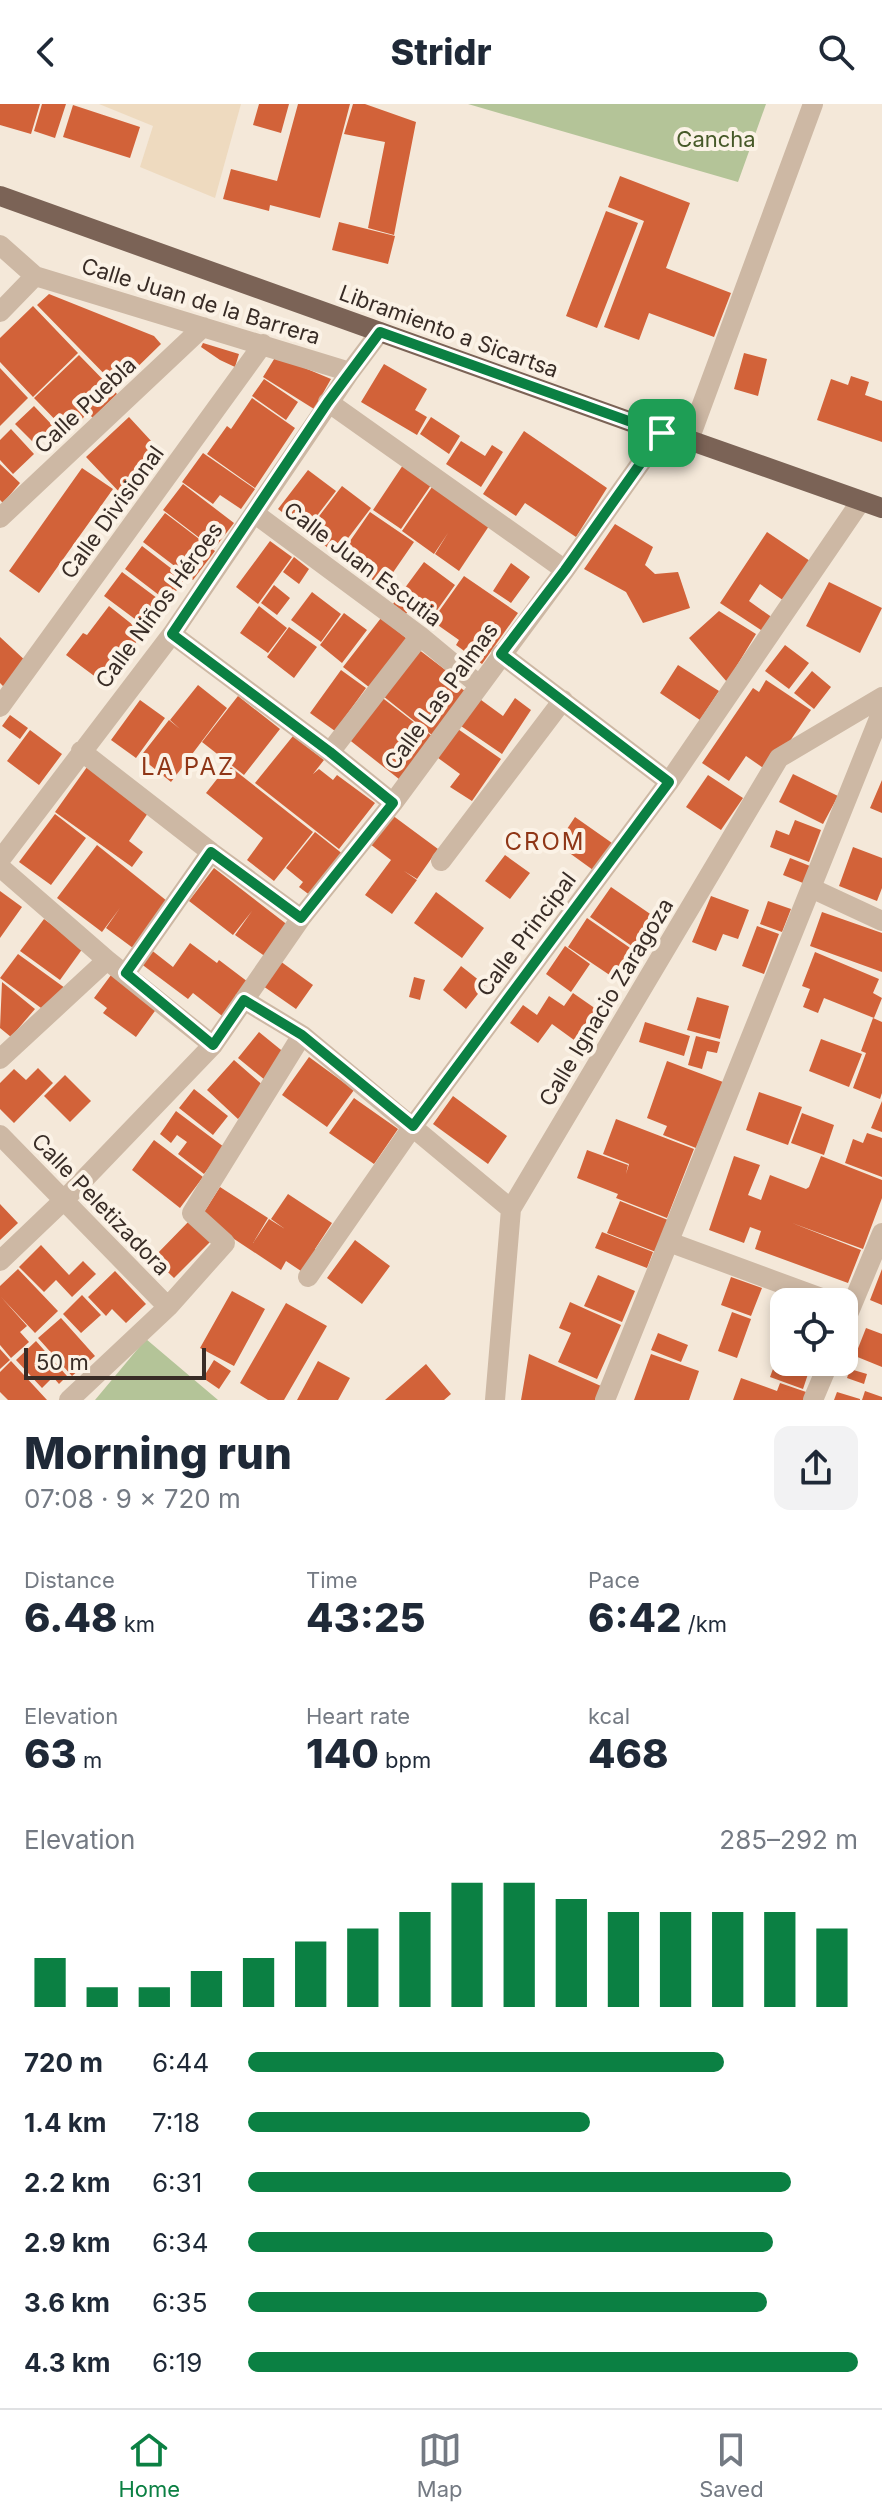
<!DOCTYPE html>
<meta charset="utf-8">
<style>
:root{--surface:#fff;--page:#f2f2f3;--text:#1f2937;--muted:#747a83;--line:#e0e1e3;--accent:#0b8043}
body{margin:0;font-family:Inter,sans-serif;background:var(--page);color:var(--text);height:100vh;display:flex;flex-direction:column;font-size:30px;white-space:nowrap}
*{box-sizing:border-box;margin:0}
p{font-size:26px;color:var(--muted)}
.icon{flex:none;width:44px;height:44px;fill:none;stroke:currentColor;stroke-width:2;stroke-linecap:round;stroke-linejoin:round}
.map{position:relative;height:1296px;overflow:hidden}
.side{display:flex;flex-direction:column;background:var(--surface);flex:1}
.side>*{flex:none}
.controls{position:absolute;left:770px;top:1184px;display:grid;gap:16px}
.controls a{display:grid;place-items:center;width:88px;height:88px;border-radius:16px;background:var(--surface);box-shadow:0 4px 12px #0003;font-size:40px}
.scale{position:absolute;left:24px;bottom:20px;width:182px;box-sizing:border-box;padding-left:8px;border:4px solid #382c26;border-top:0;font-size:22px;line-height:28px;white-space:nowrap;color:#382c26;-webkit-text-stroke:6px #fbf2e6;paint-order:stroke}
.pin{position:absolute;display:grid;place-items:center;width:68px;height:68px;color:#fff;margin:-34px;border-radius:16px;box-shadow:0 4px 12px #0006}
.round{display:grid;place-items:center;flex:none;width:84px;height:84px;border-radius:16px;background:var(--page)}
.overview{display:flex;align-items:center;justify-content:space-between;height:136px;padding:0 24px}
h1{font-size:44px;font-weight:800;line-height:60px}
.metrics{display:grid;grid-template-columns:repeat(3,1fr);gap:12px;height:136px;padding:8px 24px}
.metrics div{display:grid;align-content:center}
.metrics b{font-size:40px;font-weight:800}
.metrics small{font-size:22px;font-weight:400}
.metrics p{font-size:22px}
.chart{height:224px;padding:16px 24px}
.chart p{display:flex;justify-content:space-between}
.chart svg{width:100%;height:144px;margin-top:8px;stroke:var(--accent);stroke-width:6}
ul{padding:0 24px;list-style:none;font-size:26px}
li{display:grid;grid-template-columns:128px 96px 1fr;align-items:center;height:60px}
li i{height:20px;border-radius:10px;background:var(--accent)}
header{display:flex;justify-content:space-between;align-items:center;height:104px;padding:0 24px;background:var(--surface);font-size:36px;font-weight:800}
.tab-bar{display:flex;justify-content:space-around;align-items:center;height:112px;border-top:2px solid var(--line);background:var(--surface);font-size:22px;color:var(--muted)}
.tab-bar a{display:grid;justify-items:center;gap:4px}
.tab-bar .active{color:var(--accent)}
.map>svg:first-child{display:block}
</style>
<header><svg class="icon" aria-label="back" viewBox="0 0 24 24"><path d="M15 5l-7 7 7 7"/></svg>Stridr<svg class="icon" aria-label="search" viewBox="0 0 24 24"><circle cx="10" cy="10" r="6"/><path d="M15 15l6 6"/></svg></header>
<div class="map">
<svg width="882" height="1296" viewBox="0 0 882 1296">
<rect width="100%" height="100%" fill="#f4e8d9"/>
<path fill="#b4c498" d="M 468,0 L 766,0 L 738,78 Z
M 146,1235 L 218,1296 L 95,1296 Z"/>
<path fill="#eedabf" d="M 99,0 L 241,0 L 215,94 L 140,63 L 153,22 Z"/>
<path fill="#d26239" d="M 0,0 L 40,0 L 31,30 L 0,21 Z
M 42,0 L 66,0 L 55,34 L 34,27 Z
M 259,0 L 289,0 L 281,29 L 253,21 Z
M 298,0 L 350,0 L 320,114 L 270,101 L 269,107 L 223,95 L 231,65 L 277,77 Z
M 353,0 L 365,0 L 416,18 L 394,131 L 368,124 L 385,38 L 344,30 Z
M 73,1 L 140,23 L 130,54 L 63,33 Z
M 620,72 L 690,99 L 666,164 L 731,189 L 714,233 L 649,209 L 639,236 L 604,223 L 644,117 L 608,103 Z
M 606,107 L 638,119 L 597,224 L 566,212 Z
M 339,118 L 395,132 L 388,160 L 332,146 Z
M 49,190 L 154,232 L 161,240 L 117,283 L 37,201 Z
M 33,202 L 78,249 L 33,293 L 0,258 L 0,234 Z
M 203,239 L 239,250 L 235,263 L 220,256 L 201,243 Z
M 744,249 L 767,255 L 758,292 L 734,285 Z
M 79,251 L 117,290 L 93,314 L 88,309 L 68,329 L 34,294 Z
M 276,252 L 331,275 L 314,305 L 263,273 Z
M 384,260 L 427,285 L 415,306 L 427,313 L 417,331 L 361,298 Z
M 0,264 L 28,294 L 0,322 Z
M 851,272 L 869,278 L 865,291 L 882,297 L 882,338 L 817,316 L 831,275 L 848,281 Z
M 264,275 L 298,298 L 286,316 L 252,292 Z
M 252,294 L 295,324 L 255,384 L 207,350 L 227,322 L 231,325 Z
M 34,302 L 54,323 L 35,340 L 15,320 Z
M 129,313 L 165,352 L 123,392 L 86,353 Z
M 431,313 L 460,332 L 449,350 L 420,330 Z
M 11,325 L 34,350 L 13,370 L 0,356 L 0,336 Z
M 524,327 L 607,384 L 576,433 L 525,399 L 516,412 L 483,390 Z
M 461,337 L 485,352 L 492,341 L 503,348 L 481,383 L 446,360 Z
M 203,349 L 255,385 L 241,405 L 220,391 L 213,400 L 182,378 Z
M 0,360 L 20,379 L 3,399 L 0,396 Z
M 403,361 L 431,381 L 401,425 L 373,406 Z
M 82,364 L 113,385 L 39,489 L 9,467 Z
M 308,366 L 336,387 L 306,426 L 278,405 Z
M 183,380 L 234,419 L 214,445 L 163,406 Z
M 342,382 L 371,404 L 336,450 L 307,428 Z
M 432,383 L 489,422 L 459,467 L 435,450 L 448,429 L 434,450 L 402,427 Z
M 370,408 L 414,438 L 383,483 L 339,453 Z
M 165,409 L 215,447 L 193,476 L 143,438 Z
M 615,420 L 653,443 L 645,461 L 655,470 L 678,468 L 690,504 L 643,519 L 626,488 L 584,465 Z
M 767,428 L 813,459 L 787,499 L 760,480 L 749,497 L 773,514 L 764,528 L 720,499 Z
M 270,437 L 292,453 L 258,500 L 236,483 Z
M 142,442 L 185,475 L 168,498 L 125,465 Z
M 294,453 L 309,465 L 299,480 L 283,468 Z
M 424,458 L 455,481 L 430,516 L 411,502 L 406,510 L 393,500 Z
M 511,459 L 530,473 L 511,499 L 493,487 Z
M 122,468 L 169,503 L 151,527 L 104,492 Z
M 464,472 L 518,509 L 482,560 L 456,541 L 459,536 L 432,517 Z
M 829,478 L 882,504 L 860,549 L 806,522 Z
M 274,481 L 290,494 L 277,511 L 261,499 Z
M 312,488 L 341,510 L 321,538 L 291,516 Z
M 109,502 L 143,529 L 122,557 L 114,551 L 97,574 L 66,551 L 83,529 L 87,531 Z
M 259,502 L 287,524 L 268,549 L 240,529 Z
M 719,507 L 756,530 L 727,578 L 689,534 Z
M 344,509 L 367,526 L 342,559 L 320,541 Z
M 381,514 L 411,538 L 374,587 L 343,563 Z
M 289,523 L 317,543 L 294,574 L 267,553 Z
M 0,533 L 28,559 L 5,584 L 0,579 Z
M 785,541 L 809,559 L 789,585 L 765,567 Z
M 418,545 L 452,571 L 449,575 L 470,591 L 437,635 L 383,592 Z
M 678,561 L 719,587 L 700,616 L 660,589 Z
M 341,566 L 366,584 L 335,627 L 310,609 Z
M 812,567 L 831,583 L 814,605 L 794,589 Z
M 766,576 L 811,606 L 769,668 L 746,652 L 729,677 L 702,659 L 753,584 L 759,588 Z
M 198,581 L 227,604 L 171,678 L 140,653 L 169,616 L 180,625 L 170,616 Z
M 238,592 L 280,625 L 244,671 L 202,638 Z
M 380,592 L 437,636 L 404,679 L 347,634 Z
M 477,593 L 503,612 L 515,594 L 531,606 L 502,650 L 458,620 Z
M 140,596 L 165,614 L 136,654 L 111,636 Z
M 10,611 L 28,624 L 20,635 L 2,622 Z
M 455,623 L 501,655 L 472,697 L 450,683 L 460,670 L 434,651 Z
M 30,626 L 62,650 L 39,681 L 7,657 Z
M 293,632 L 324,656 L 313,670 L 319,665 L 333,676 L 337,671 L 375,699 L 339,745 L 255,679 Z
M 228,661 L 313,728 L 274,777 L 247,756 L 263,734 L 206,689 Z
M 87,663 L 148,709 L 129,737 L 143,748 L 132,763 L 55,708 Z
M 793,670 L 838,692 L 823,720 L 779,698 Z
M 708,671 L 743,694 L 721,726 L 686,703 Z
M 882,676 L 882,709 L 870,704 Z
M 55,710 L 86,734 L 51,781 L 19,758 Z
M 392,711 L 438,745 L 417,775 L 404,767 L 417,776 L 392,810 L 365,791 L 391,756 L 370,740 Z
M 575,713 L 612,739 L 593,766 L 557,740 Z
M 795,716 L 821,726 L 809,758 L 770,743 L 776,726 L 789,731 Z
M 315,728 L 344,751 L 311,792 L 299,783 L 303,778 L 286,764 Z
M 97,741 L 172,801 L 137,847 L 106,824 L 120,804 L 102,828 L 57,794 Z
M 853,743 L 882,754 L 882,784 L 877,797 L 839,782 Z
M 505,751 L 530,769 L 510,795 L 485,777 Z
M 790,754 L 810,762 L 803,779 L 783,771 Z
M 214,764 L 289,822 L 266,853 L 235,831 L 252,807 L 233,831 L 189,797 Z
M 611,783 L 659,816 L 639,847 L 590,813 Z
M 0,787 L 22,803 L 0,834 Z
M 436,788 L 484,824 L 462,854 L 414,819 Z
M 711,792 L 749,806 L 738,835 L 723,830 L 716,847 L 692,838 Z
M 768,797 L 791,805 L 782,828 L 760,820 Z
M 822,808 L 882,829 L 882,868 L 810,842 Z
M 587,814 L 636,848 L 617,876 L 568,843 Z
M 44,815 L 83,844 L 60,876 L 20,847 Z
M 757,822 L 779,830 L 764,870 L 742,862 Z
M 190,839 L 217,859 L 219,856 L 252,881 L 226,915 L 193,889 L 188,895 L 140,859 L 150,845 L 173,863 Z
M 565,842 L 590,860 L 571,888 L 546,870 Z
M 815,848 L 879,875 L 873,889 L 882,894 L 874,914 L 824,894 L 818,909 L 803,903 L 810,885 L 802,882 Z
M 18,850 L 65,884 L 48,909 L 0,874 Z
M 280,857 L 313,881 L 296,905 L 263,882 Z
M 461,862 L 485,881 L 466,905 L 443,886 Z
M 114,867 L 160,900 L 136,933 L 103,909 L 107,904 L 94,894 Z
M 414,873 L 425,876 L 420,896 L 409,893 Z
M 2,878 L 35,905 L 11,933 L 0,924 Z
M 573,889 L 596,905 L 574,936 L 552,920 L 538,939 L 510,919 L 523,901 L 537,911 L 549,892 L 564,902 Z
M 697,893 L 729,902 L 720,935 L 687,926 Z
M 873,914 L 882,918 L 882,989 L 880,995 L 853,984 L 866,949 L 861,947 Z
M 645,918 L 690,932 L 684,952 L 639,938 Z
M 259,928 L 286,950 L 265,976 L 238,954 Z
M 696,932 L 720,938 L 717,949 L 707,947 L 702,965 L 688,961 Z
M 821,935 L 862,950 L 849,983 L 809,967 Z
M 309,953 L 354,986 L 327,1023 L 282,991 Z
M 234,956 L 266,984 L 238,1015 L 207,986 Z
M 667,957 L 723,978 L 696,1044 L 663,1031 L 667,1022 L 647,1014 Z
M 38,964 L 53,979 L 14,1019 L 0,1005 L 0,979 L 14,965 L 26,976 Z
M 65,971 L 91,997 L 70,1018 L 44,992 Z
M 194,985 L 228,1012 L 213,1031 L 179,1004 Z
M 759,988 L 802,1003 L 788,1041 L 746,1026 Z
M 453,992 L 507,1032 L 488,1060 L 433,1020 Z
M 354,994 L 398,1025 L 374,1060 L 329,1029 Z
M 882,997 L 882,1028 L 871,1024 Z
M 176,1007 L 224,1043 L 204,1070 L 178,1050 L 187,1038 L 177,1031 L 171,1039 L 160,1030 Z
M 802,1009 L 834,1021 L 824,1051 L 791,1039 Z
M 616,1015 L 694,1045 L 667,1114 L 616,1094 L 618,1090 L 577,1074 L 587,1046 L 628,1061 L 626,1070 L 629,1060 L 603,1050 Z
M 867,1029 L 882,1034 L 882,1073 L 845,1059 L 853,1035 L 863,1039 Z
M 154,1036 L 203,1073 L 180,1104 L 132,1066 Z
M 734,1052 L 760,1061 L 748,1091 L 761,1096 L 770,1071 L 806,1085 L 809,1083 L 821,1052 L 882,1076 L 882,1094 L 863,1145 L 792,1119 L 861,1146 L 848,1179 L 755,1145 L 761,1127 L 750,1123 L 744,1139 L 709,1126 Z
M 220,1083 L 268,1114 L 253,1139 L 269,1115 L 285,1125 L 271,1115 L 288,1090 L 332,1119 L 315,1145 L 319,1148 L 304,1169 L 286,1157 L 281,1166 L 201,1113 Z
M 620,1097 L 668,1116 L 656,1148 L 607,1129 Z
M 0,1100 L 18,1119 L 0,1136 Z
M 193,1113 L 214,1134 L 174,1174 L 153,1154 Z
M 602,1128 L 653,1148 L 647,1164 L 595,1144 Z
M 355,1136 L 390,1162 L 362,1200 L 327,1174 Z
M 41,1141 L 69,1171 L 83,1157 L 96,1170 L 72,1193 L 56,1176 L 44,1188 L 19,1163 Z
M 18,1165 L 58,1207 L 35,1229 L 1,1193 L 27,1222 L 20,1228 L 29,1238 L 11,1254 L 0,1241 L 0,1182 Z
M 882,1165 L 882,1201 L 870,1196 Z
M 115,1167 L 146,1200 L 126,1219 L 112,1205 L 106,1212 L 88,1193 Z
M 598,1171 L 635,1187 L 622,1218 L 584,1202 Z
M 731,1173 L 762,1184 L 751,1212 L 721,1201 Z
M 232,1187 L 265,1205 L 234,1262 L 200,1244 Z
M 82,1191 L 101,1211 L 81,1229 L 63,1210 Z
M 570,1198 L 621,1221 L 597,1275 L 558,1258 L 571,1229 L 559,1224 Z
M 286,1199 L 327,1222 L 284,1296 L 268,1296 L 240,1279 Z
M 732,1208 L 751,1215 L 737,1254 L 718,1247 Z
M 61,1214 L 95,1252 L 72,1272 L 38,1234 Z
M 866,1224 L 882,1230 L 882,1263 L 855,1252 Z
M 658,1229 L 688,1241 L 681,1258 L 651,1246 Z
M 784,1235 L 784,1258 L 812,1258 L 803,1285 L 770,1273 Z
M 36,1237 L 67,1272 L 59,1280 L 53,1273 L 42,1284 L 16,1256 Z
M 0,1245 L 10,1256 L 0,1265 Z
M 529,1250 L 601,1282 L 595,1296 L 521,1296 Z
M 651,1250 L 699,1267 L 689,1296 L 634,1296 Z
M 214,1256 L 231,1267 L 219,1285 L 203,1274 Z
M 11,1257 L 47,1296 L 8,1296 L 0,1288 L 0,1268 Z
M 318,1257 L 350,1274 L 338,1296 L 297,1296 Z
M 426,1260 L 451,1290 L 444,1296 L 385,1296 Z
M 850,1265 L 867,1270 L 864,1280 L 847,1274 Z
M 741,1274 L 777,1287 L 780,1279 L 809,1289 L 806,1296 L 733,1296 Z
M 865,1287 L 882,1293 L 882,1296 L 862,1296 Z
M 837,1288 L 860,1295 L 860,1296 L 834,1296 Z"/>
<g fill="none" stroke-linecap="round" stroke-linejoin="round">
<path stroke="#cdb8a4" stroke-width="20" d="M 0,141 L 35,172 L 350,268 L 380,228
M 0,208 L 35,172
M 328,298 L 565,466
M 689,336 L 813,0
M 254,409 L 420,532 L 479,581
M 0,414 L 203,223
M 172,530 L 330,648 L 393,699
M 501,550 L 669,678
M 0,603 L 263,240
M 81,647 L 211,748 L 301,814
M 330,648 L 420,532
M 0,756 L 172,530 L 350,268
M 441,757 L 563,596
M 0,763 L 107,856 L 213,941
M 811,784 L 882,817
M 126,869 L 211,748
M 244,896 L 302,931 L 511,1105
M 0,955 L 107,856
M 0,1031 L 168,1203
M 669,1138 L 832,1198
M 0,1157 L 65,1095 L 213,941 L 301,814 L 393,699 L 565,466 L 662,329
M 308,1173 L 413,1022 L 669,678 L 861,397
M 844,1220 L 882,1129
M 69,1296 L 168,1203 L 225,1139 L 192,1109 L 302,931
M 495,1296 L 511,1105 L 779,654 L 882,593
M 605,1296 L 882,607
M 813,1296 L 829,1258"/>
<path stroke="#7b6356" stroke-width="20" d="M 0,92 L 662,329 L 689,336 L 882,404"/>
</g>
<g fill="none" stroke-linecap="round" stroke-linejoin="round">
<g stroke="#fff" stroke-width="16">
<path id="route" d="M 380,228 L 662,329 L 565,466 L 501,550 L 669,678 L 413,1022 L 302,931 L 244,896 L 213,941 L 126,869 L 211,748 L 301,814 L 393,699 L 330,648 L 172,530 L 328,298 Z"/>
</g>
<use href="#route" stroke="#0b8043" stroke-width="10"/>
</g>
<g text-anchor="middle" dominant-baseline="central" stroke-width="8" stroke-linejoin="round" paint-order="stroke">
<g font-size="22" fill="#465928" stroke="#fbf2e6">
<text x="716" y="35">Cancha</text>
</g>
<g font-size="22" fill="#382c26" stroke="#fbf2e6">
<text transform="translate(201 197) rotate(17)">Calle Juan de la Barrera</text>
<text transform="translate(449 227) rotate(20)">Libramiento a Sicartsa</text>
<text transform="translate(85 301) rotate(-43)">Calle Puebla</text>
<text transform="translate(112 408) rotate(-54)">Calle Divisional</text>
<text transform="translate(363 460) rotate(37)">Calle Juan Escutia</text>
<text transform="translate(159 501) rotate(-54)">Calle Niños Héroes</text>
<text transform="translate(441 592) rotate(-54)">Calle Las Palmas</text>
<text transform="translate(526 830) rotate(-53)">Calle Principal</text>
<text transform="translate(606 898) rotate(-59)">Calle Ignacio Zaragoza</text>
<text transform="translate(101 1100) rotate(46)">Calle Peletizadora</text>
</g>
<g font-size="24" letter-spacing="2" fill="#8f3617" stroke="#fbf2e6">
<text x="188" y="662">LA PAZ</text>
<text x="545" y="737">CROM</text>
</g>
</g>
</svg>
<div class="controls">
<a><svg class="icon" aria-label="locate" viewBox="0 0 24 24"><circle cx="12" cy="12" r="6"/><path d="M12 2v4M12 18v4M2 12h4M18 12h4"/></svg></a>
</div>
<div class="scale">50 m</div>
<div class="pin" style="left:662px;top:329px;background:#1e9e55"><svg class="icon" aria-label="arrive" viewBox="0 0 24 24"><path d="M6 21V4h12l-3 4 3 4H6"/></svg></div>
</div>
<section class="side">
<div class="overview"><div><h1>Morning run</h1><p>07:08 · 9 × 720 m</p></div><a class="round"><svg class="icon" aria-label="share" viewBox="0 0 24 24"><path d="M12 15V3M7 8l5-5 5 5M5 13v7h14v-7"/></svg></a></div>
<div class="metrics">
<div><p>Distance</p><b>6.48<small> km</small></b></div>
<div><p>Time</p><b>43:25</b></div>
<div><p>Pace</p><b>6:42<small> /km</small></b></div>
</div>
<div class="metrics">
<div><p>Elevation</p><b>63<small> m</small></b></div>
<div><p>Heart rate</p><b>140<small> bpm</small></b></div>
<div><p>kcal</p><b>468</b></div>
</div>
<div class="chart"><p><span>Elevation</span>285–292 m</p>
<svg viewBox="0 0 160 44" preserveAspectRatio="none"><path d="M5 44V29M15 44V38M25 44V38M35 44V33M45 44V29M55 44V24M65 44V20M75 44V15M85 44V6M95 44V6M105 44V11M115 44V15M125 44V15M135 44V15M145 44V15M155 44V20"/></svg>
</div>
<ul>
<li><b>720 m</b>6:44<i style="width:78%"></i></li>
<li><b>1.4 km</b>7:18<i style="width:56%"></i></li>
<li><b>2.2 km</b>6:31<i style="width:89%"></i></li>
<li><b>2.9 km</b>6:34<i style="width:86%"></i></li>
<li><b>3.6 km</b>6:35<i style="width:85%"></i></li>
<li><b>4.3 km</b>6:19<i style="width:100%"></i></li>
</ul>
</section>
<nav class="tab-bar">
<a class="active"><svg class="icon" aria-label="home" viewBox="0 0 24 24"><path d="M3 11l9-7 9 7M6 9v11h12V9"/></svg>Home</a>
<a><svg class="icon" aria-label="map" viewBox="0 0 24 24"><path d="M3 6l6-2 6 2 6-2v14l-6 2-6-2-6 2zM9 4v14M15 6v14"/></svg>Map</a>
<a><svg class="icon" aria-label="saved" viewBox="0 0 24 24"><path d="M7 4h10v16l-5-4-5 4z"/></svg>Saved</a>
</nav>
